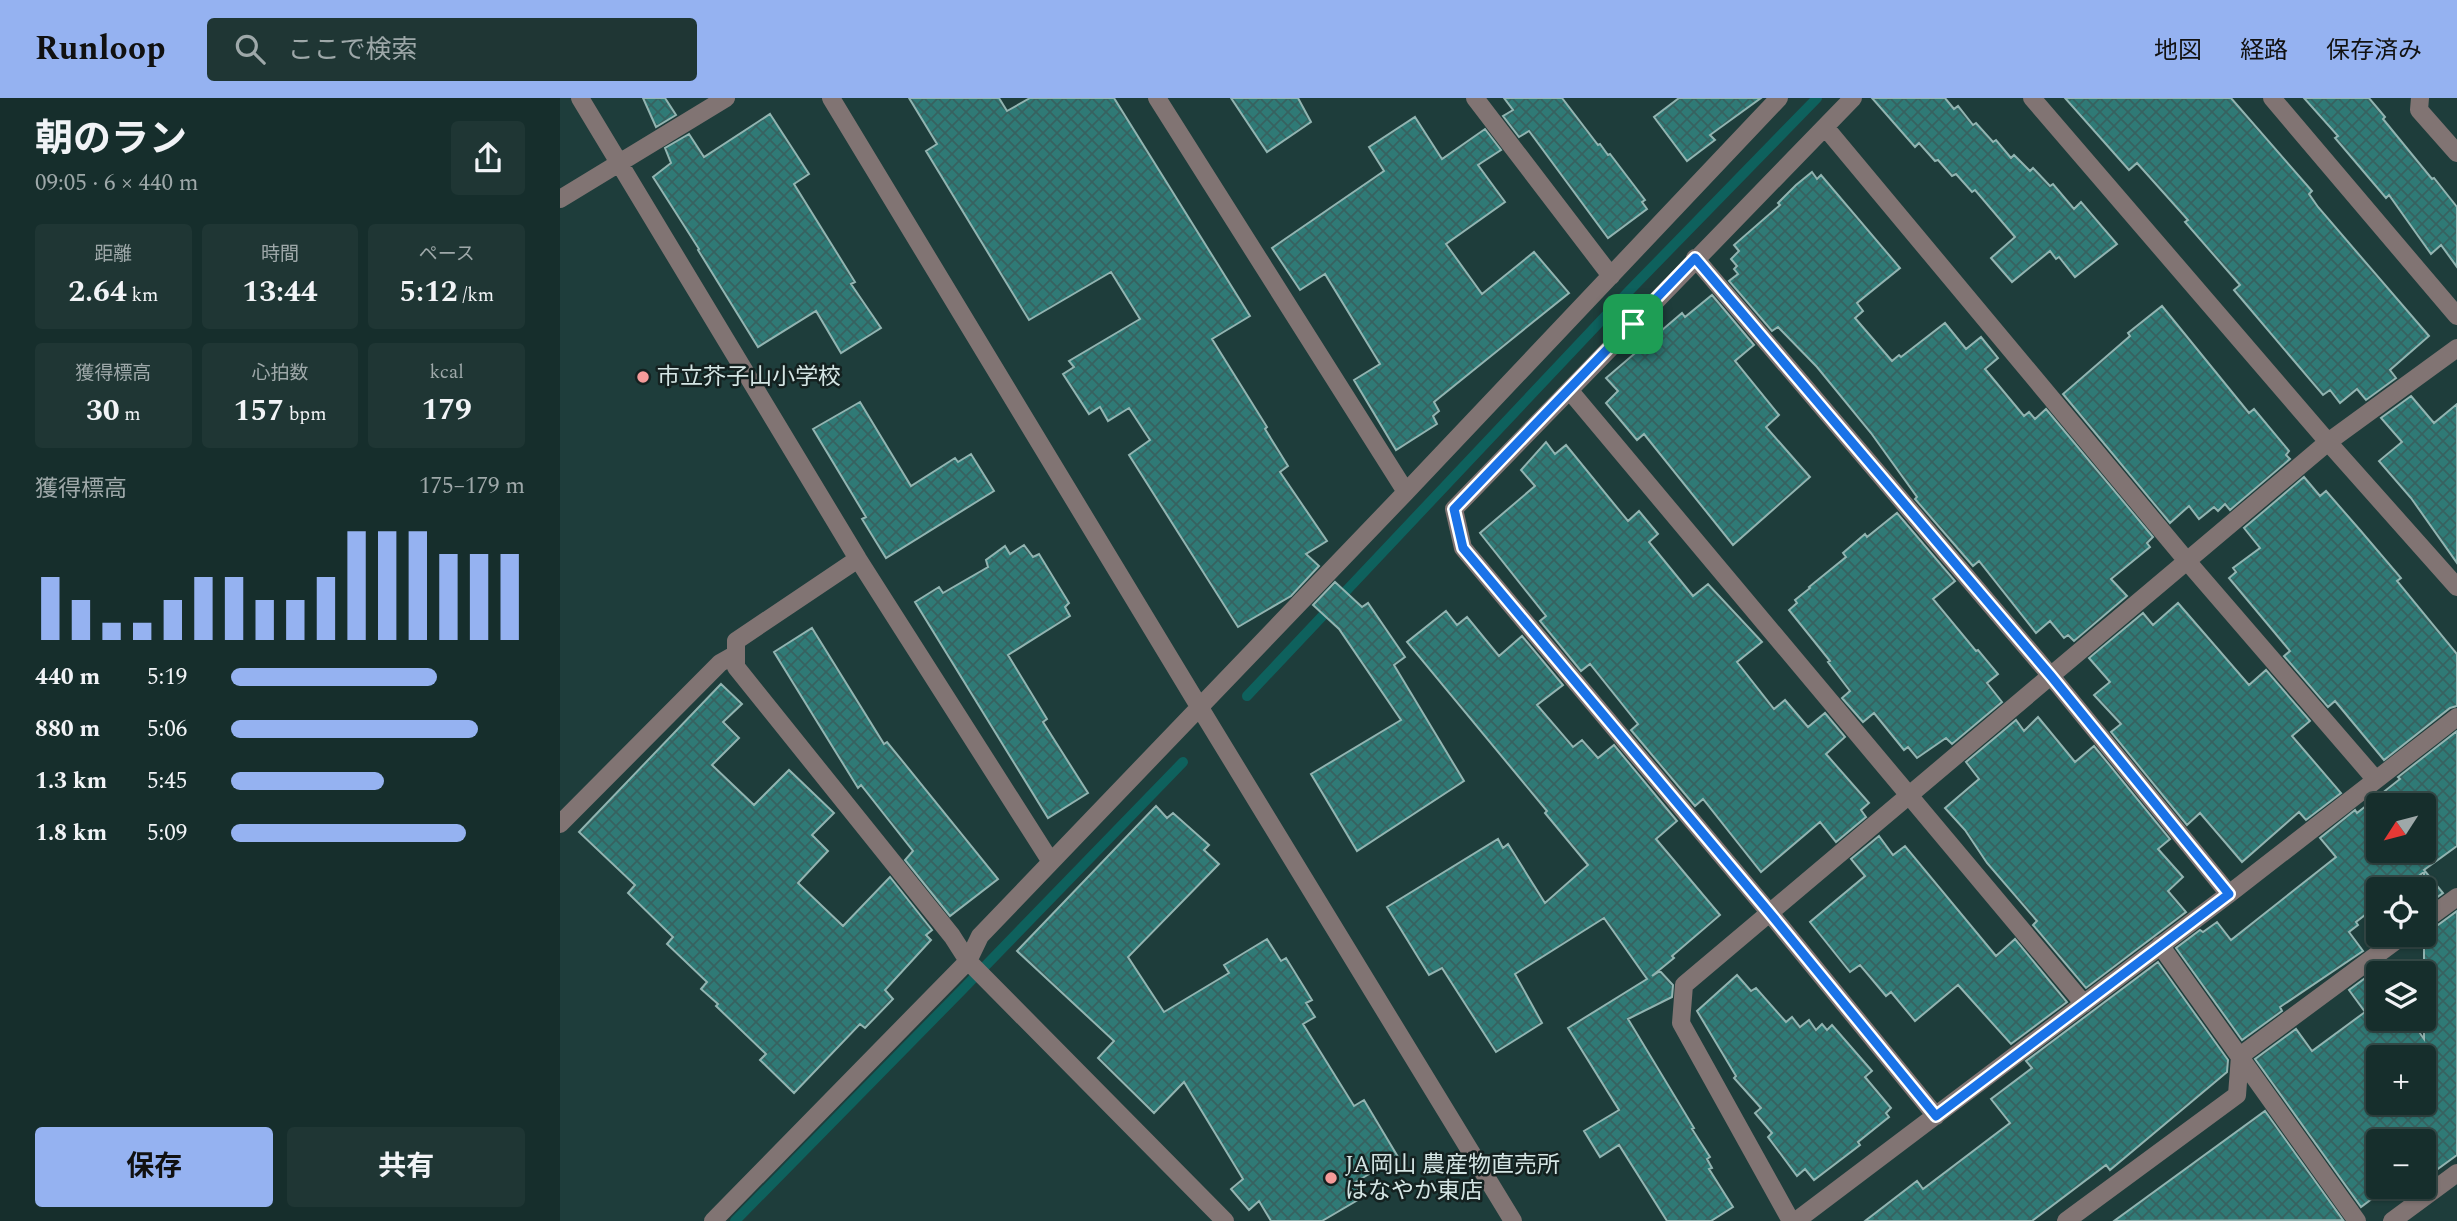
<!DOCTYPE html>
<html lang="ja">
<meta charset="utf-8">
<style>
:root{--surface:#162e2c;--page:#1f3634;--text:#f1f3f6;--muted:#9ea8a9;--line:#354a48;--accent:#95b2f1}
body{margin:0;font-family:Spectral,"Noto Sans JP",serif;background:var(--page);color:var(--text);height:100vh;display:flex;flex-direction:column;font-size:26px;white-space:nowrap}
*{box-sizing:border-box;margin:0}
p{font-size:23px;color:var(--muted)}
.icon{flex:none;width:38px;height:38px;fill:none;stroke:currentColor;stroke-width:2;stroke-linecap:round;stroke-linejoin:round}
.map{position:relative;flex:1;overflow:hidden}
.side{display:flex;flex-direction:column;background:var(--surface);width:560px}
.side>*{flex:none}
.needle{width:46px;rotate:234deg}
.controls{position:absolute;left:1806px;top:695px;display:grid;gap:14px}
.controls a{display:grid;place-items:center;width:70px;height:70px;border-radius:7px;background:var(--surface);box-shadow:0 2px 5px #0004,0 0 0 2px var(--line);font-size:35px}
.pin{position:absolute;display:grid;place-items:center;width:60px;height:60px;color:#fff;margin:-30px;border-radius:14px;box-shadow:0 4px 10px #0006}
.round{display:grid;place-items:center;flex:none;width:74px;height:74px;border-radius:7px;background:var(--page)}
.overview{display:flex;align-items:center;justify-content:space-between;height:119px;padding:0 35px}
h1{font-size:38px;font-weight:700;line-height:52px}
.figures{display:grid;grid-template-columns:repeat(3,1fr);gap:10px;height:119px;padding:7px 35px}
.figures div{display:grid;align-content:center;border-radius:7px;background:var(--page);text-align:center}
.figures b{font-size:30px;font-weight:700}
.figures small{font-size:19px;font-weight:400}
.figures p{font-size:19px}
.chart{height:196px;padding:14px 35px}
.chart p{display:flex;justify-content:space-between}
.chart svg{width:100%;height:126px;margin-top:7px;stroke:var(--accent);stroke-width:6}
.button{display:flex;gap:14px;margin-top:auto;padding:14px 35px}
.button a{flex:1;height:80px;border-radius:7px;background:var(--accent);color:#111;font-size:28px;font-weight:700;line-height:80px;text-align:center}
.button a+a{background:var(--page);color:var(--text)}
ul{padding:0 35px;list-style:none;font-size:23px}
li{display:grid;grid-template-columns:112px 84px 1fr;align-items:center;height:52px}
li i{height:18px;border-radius:9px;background:var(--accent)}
header{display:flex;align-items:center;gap:42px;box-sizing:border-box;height:98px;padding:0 35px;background:var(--accent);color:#111}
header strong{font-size:33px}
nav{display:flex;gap:38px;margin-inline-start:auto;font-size:24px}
.search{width:490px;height:63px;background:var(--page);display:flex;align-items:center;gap:18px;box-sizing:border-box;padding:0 24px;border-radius:7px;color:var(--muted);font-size:26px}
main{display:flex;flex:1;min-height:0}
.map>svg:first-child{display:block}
</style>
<header>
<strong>Runloop</strong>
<div class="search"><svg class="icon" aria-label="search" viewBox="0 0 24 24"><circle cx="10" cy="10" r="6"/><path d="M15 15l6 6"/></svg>ここで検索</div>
<nav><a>地図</a><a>経路</a><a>保存済み</a></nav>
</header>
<main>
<section class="side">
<div class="overview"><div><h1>朝のラン</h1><p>09:05 · 6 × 440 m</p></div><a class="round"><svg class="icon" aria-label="share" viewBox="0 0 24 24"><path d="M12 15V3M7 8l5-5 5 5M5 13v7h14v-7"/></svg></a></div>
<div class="figures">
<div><p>距離</p><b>2.64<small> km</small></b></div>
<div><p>時間</p><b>13:44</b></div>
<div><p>ペース</p><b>5:12<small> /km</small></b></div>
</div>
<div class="figures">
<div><p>獲得標高</p><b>30<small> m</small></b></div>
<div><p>心拍数</p><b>157<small> bpm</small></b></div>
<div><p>kcal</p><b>179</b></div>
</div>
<div class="chart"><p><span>獲得標高</span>175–179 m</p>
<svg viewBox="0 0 160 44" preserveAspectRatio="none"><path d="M5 44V22M15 44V30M25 44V38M35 44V38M45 44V30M55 44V22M65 44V22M75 44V30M85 44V30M95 44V22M105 44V6M115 44V6M125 44V6M135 44V14M145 44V14M155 44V14"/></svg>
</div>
<ul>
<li><b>440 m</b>5:19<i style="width:70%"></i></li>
<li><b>880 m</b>5:06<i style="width:84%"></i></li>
<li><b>1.3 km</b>5:45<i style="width:52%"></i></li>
<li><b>1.8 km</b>5:09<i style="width:80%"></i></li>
</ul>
<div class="button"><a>保存</a><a>共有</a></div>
</section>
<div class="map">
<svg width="1897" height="1123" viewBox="0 0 1897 1123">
<defs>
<pattern id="building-cross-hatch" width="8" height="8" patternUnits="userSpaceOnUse" patternTransform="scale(1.75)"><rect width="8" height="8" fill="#2f7a76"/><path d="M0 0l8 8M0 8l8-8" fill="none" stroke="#376260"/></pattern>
</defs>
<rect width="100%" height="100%" fill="#1e3d3b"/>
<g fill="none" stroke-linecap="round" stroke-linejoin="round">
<path stroke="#0e615d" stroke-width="10" d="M 687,598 L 1069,193 L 1257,0
M 175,1123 L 401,893 L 623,664"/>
</g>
<path fill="url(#building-cross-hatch)" stroke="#92b4b1" stroke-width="2" fill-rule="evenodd" d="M 83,0 L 105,0 L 116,17 L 96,29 Z
M 349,0 L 439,0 L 447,13 L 470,0 L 554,0 L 690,218 L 652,241 L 707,329 L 705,331 L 728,368 L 720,374 L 767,443 L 746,456 L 759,468 L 731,498 L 678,529 L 569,357 L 590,342 L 569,310 L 548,323 L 540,309 L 529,316 L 503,276 L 514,269 L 509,263 L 580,221 L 551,174 L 469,222 L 366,53 L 377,46 Z
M 671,0 L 738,0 L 751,24 L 707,54 Z
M 944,0 L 1002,0 L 1038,47 L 1040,46 L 1048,57 L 1050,56 L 1085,102 L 1082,104 L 1087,111 L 1048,140 L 969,33 L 959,39 L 943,18 L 953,12 Z
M 1119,0 L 1201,0 L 1150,37 L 1155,42 L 1127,63 L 1094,19 Z
M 1312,0 L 1385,0 L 1394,11 L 1398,8 L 1413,27 L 1416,25 L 1433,44 L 1436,42 L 1451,60 L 1454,57 L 1470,73 L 1473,70 L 1490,88 L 1493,86 L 1514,111 L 1521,104 L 1557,146 L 1515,179 L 1499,159 L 1496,161 L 1490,153 L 1452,184 L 1431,160 L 1455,139 L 1415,92 L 1412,94 L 1396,76 L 1392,78 L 1378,62 L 1375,63 L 1359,45 L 1355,49 Z
M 1505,0 L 1671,0 L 1752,93 L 1749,96 L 1758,109 L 1869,238 L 1830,272 L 1836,280 L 1806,302 L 1797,291 L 1780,305 L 1770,292 L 1763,297 L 1674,192 L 1680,187 L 1625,124 L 1628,122 L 1577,65 L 1569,72 Z
M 1744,0 L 1809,0 L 1825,19 L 1823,21 L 1872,81 L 1874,80 L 1897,109 L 1897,169 L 1881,147 L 1871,156 L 1829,97 L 1826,100 L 1775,40 L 1778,38 Z
M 210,16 L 249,76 L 234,86 L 295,184 L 291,186 L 321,230 L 281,255 L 256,213 L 198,249 L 138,152 L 139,151 L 93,79 L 111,65 L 105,50 L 129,36 L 144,59 Z
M 855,19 L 882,61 L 925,31 L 941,52 L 918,67 L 945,104 L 886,146 L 922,196 L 974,154 L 1009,195 L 874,304 L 879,313 L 873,318 L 877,326 L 836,352 L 794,282 L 820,266 L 765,176 L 740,192 L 712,150 L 824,73 L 809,49 Z
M 1252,74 L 1257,81 L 1261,77 L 1340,170 L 1297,205 L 1303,213 L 1295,220 L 1332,263 L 1339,257 L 1341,259 L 1385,225 L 1406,251 L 1421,239 L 1438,260 L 1425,271 L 1464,318 L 1469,314 L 1475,321 L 1486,311 L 1593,439 L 1587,445 L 1590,449 L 1551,481 L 1567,498 L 1514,543 L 1508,537 L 1504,540 L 1490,523 L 1476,535 L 1419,463 L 1413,468 L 1355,401 L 1357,399 L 1311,335 L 1257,269 L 1218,229 L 1212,233 L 1169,183 L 1178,176 L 1174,171 L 1177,168 L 1171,161 L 1179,153 L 1174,147 L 1220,107 L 1218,105 L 1236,87 Z
M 1152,197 L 1194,247 L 1175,263 L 1219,317 L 1206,329 L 1250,379 L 1173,447 L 1084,336 L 1077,342 L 1046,305 L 1058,293 L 1046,280 L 1122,215 L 1125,219 Z
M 1602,208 L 1689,315 L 1694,311 L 1729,353 L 1726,357 L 1730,361 L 1670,412 L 1665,406 L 1658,413 L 1654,409 L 1639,421 L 1629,408 L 1610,425 L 1503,296 L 1570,238 L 1568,235 Z
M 1851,298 L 1874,325 L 1897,306 L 1897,465 L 1851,400 L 1819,363 L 1842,344 L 1821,320 Z
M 300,304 L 351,388 L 395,360 L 398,364 L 411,356 L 434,393 L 326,460 L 302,421 L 306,419 L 253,331 Z
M 986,344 L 995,356 L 1006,347 L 1068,423 L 1079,413 L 1098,436 L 1089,444 L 1133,498 L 1148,486 L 1202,544 L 1177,564 L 1214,611 L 1225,602 L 1248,629 L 1265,615 L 1285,639 L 1266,656 L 1309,705 L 1301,712 L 1306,719 L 1276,744 L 1260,724 L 1201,774 L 1143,701 L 1135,708 L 1071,632 L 1078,626 L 1030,566 L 1021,573 L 980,523 L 986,518 L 920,435 L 975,388 L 961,372 Z
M 1744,379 L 1760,398 L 1766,393 L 1800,432 L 1841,480 L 1837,483 L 1897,556 L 1897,608 L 1890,610 L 1824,662 L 1775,603 L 1768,609 L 1724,558 L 1730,553 L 1669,480 L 1676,474 L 1673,470 L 1700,450 L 1684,430 Z
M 1337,415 L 1395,483 L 1373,501 L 1416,553 L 1418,552 L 1438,576 L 1427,585 L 1442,604 L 1392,646 L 1386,640 L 1357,660 L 1348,649 L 1344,652 L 1314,615 L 1303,624 L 1282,600 L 1290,593 L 1268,564 L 1270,563 L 1229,512 L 1237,505 L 1235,502 L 1250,490 L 1249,489 L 1286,459 L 1283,455 L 1305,436 L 1307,439 Z
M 464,447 L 473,459 L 479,456 L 509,505 L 505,509 L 510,518 L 448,557 L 487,621 L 483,624 L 528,695 L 488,720 L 355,504 L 379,489 L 383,495 L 428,469 L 426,462 L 445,448 L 450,456 Z
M 775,484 L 802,509 L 808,505 L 845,559 L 834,567 L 904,683 L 797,753 L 751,676 L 841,622 L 779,531 L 753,507 Z
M 1618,505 L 1689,587 L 1706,572 L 1750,623 L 1732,638 L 1781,695 L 1746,722 L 1739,714 L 1682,764 L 1640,715 L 1627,727 L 1551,634 L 1561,626 L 1534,597 L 1550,584 L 1529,560 L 1583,515 L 1593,527 Z
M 886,513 L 897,527 L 907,519 L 939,558 L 962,538 L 1003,587 L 977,607 L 1013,649 L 1022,642 L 1038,660 L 1054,647 L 1117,723 L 1096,741 L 1160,817 L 1112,858 L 1114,860 L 1092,878 L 1100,873 L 1113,887 L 1112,899 L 1068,921 L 1134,1030 L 1132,1031 L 1150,1059 L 1147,1061 L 1152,1070 L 1149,1071 L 1173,1109 L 1151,1123 L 1107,1123 L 1059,1047 L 1040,1059 L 1024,1033 L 1059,1012 L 1008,930 L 1087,881 L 1044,820 L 955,876 L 982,925 L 936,954 L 882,870 L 869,877 L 827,809 L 938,741 L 943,750 L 948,746 L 985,805 L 1028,767 L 985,715 L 987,713 L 847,544 Z
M 252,530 L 324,646 L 327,644 L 438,781 L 390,818 L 345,762 L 353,753 L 301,687 L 298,690 L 214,554 Z
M 161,586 L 182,606 L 163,624 L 179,640 L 152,667 L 194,707 L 229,672 L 274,715 L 252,737 L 268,753 L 238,785 L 283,828 L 330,779 L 372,832 L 366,837 L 371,842 L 325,892 L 333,901 L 305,930 L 300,926 L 234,995 L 200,962 L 206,956 L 156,908 L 158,906 L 141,891 L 147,884 L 107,846 L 113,839 L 68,795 L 75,787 L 19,734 Z
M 1478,619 L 1515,664 L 1534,648 L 1610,741 L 1598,751 L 1623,779 L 1608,793 L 1626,814 L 1526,890 L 1473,827 L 1477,823 L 1427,765 L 1405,732 L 1385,710 L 1419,681 L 1406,664 L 1456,622 L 1464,633 Z
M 1897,633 L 1897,748 L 1864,772 L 1883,795 L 1864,809 L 1864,774 L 1841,791 L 1818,791 L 1818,807 L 1796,824 L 1798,827 L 1789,834 L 1803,853 L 1720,909 L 1722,913 L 1682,942 L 1616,850 L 1640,832 L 1643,834 L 1657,824 L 1671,842 L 1776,759 L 1760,740 L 1795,712 L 1797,715 L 1840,681 L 1838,679 ZM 1818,707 L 1864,707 L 1864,752 L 1818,752 Z
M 596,708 L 607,720 L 613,715 L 649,747 L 644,752 L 659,766 L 568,859 L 604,914 L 669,875 L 664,867 L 707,841 L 721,863 L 726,860 L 752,902 L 746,905 L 755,919 L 743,926 L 794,1008 L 804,1002 L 838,1059 L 794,1085 L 803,1099 L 762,1123 L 711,1123 L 699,1103 L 689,1112 L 671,1091 L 683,1081 L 624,984 L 594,1015 L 538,960 L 554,943 L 457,853 Z
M 1319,738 L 1333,757 L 1345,748 L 1436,858 L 1455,841 L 1507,904 L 1451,946 L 1398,887 L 1355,923 L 1331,894 L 1326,898 L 1300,867 L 1290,874 L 1250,824 L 1305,778 L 1291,761 Z
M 1897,813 L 1897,1057 L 1864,1081 L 1864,1043 L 1818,1043 L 1818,1088 L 1829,1088 L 1801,1109 L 1695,961 L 1736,931 L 1752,953 L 1805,914 L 1789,892 L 1816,872 L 1818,876 L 1818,920 L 1849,920 L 1864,941 L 1864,834 L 1871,832 ZM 1818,959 L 1864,959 L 1864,1004 L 1818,1004 Z
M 1598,864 L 1668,962 L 1667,974 L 1550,1072 L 1546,1067 L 1472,1123 L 1305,1123 L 1357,1083 L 1363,1091 L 1450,1025 L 1431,1001 L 1472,970 L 1466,963 Z
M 1177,877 L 1191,893 L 1196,890 L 1226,924 L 1232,919 L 1240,929 L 1249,922 L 1256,932 L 1262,926 L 1267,932 L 1272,927 L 1312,973 L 1305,979 L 1331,1010 L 1326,1015 L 1329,1019 L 1298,1044 L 1300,1047 L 1254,1082 L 1245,1071 L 1237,1078 L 1208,1039 L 1212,1035 L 1195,1015 L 1201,1010 L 1174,980 L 1176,978 L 1137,913 Z
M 1705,1013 L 1783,1122 L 1554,1123 Z"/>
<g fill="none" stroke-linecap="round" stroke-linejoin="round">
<path stroke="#817473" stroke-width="18" d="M 20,0 L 298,461 L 491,764
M 271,0 L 640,610 L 953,1123
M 597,0 L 846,394
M 915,0 L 1051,178
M 1293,0 L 894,411 L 903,450 L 1209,814 L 1376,1018
M 1472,0 L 1768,344 L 1897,489
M 1712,0 L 1897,218
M 1860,0 L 1859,12 L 1897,55
M 1265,29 L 1627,463 L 1816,682
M 0,101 L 166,0
M 1135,160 L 1491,578 L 1669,796
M 1010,293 L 1524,906
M 298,461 L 176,543 L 176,569 L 392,838 L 408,863 L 665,1123
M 0,726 L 160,565 L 176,556
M 1864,823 L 1897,799
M 1600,847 L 1797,1123
M 153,1123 L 408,863 L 420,838 L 846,394 L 1219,0
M 1231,1123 L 1121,925 L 1124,887 L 1768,344 L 1897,250
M 1236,1123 L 1669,796 L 1897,619
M 1506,1123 L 1677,997 L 1680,958 L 1845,836
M 1832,1123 L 1897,1075"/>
</g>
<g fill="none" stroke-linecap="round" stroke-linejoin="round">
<g stroke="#fff" stroke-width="14">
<path id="route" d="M 1135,160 L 1491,578 L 1669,796 L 1376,1018 L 1209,814 L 903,450 L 894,411 Z"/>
</g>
<use href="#route" stroke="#1a73e8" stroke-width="9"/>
</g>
<g fill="#f59b9a" stroke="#142120" stroke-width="2.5">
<circle cx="83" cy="279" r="7"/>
<circle cx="771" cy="1080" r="7"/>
</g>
<g text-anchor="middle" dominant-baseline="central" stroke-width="5" stroke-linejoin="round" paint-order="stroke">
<g font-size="23" fill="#d4e5e4" stroke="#142120" text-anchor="start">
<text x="97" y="279">市立芥子山小学校</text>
<text x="785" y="1067">JA岡山 農産物直売所<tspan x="785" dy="26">はなやか東店</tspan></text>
</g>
</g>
</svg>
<div class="controls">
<a><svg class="needle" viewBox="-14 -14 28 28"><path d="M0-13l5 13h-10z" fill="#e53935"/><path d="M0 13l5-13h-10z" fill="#9ea8a9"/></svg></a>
<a><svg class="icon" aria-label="locate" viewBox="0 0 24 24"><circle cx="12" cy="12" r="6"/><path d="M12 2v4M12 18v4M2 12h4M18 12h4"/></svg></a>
<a><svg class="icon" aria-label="layers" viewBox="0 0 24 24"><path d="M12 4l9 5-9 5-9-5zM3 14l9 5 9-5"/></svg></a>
<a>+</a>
<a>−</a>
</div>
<div class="pin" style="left:1073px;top:226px;background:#1e9e55"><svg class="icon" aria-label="arrive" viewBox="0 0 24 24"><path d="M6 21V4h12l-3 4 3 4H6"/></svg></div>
</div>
</main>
